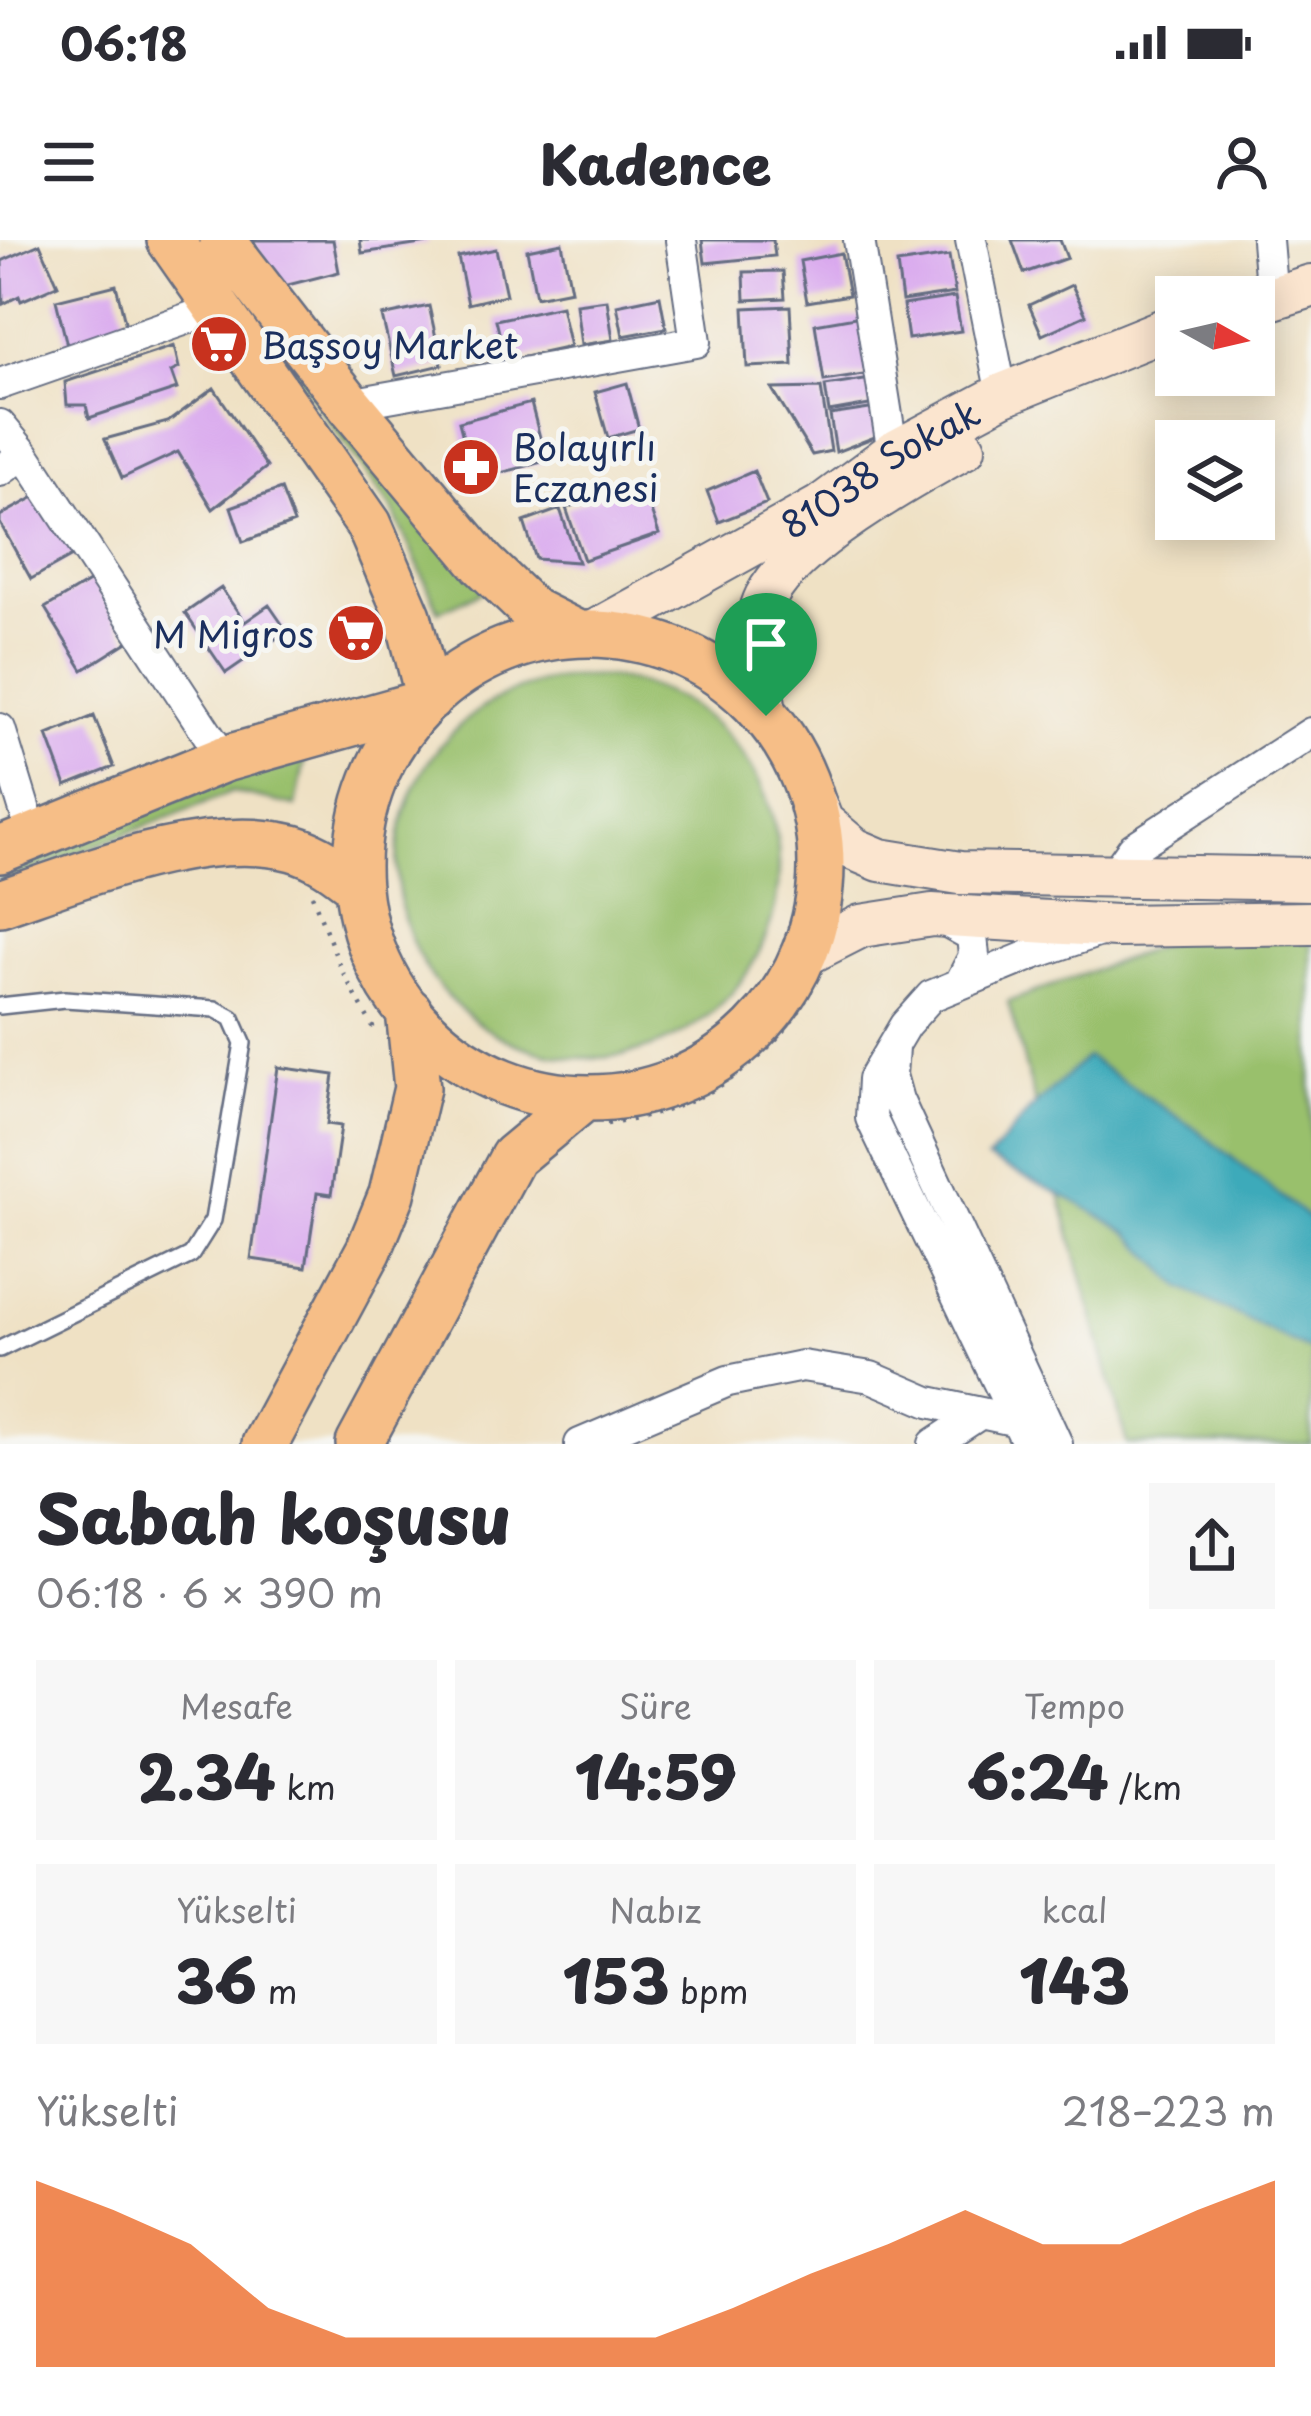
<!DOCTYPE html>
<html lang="tr">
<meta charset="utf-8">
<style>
:root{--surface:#fff;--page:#f7f7f7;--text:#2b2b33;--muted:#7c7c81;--accent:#ea580c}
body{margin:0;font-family:"Playpen Sans",sans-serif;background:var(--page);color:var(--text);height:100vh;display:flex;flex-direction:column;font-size:45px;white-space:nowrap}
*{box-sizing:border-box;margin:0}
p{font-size:39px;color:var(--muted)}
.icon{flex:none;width:66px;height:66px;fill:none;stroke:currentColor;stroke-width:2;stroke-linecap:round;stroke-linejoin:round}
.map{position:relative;height:1204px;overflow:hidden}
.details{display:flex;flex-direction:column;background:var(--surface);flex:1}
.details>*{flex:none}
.needle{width:78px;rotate:98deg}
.controls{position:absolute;left:1155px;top:36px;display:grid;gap:24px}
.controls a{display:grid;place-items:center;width:120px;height:120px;border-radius:0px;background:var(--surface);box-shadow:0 6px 30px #0003;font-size:60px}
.pin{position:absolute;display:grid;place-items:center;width:102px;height:102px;color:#fff;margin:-123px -51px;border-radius:50% 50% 50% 0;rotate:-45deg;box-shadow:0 0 12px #0007}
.pin .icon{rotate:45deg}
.round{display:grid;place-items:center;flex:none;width:126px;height:126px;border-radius:0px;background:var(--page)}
.summary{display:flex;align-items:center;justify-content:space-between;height:204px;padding:0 36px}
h1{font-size:66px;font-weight:800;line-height:90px}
.figures{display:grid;grid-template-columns:repeat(3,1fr);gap:18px;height:204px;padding:12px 36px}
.figures div{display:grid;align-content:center;border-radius:0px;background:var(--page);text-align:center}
.figures b{font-size:60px;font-weight:800}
.figures small{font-size:33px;font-weight:400}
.figures p{font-size:33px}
.chart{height:336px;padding:24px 36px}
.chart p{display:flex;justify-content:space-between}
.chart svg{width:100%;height:216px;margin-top:12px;fill:var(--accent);opacity:.7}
.status{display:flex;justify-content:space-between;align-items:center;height:84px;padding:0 60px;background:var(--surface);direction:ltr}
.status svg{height:33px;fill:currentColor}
header{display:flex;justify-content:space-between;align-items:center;height:156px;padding:0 36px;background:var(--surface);font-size:54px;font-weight:800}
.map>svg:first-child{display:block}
</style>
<div class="status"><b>06:18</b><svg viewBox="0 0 49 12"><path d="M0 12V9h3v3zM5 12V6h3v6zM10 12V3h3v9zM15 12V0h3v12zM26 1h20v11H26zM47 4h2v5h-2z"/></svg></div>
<header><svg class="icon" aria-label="menu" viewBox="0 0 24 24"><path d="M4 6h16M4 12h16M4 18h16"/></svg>Kadence<svg class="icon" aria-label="person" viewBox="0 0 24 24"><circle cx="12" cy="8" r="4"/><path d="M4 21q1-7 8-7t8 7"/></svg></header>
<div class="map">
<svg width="1311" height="1204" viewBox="0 0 1311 1204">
<rect width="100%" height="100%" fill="#f6f6f2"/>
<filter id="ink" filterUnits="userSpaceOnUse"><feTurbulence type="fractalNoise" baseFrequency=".00833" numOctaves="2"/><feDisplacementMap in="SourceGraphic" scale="24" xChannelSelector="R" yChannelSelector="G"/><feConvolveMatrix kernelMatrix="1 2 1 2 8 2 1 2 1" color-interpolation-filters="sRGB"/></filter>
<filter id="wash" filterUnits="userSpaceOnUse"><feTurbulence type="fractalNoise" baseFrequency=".004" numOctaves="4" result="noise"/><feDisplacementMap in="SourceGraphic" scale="48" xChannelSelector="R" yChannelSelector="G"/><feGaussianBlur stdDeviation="2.7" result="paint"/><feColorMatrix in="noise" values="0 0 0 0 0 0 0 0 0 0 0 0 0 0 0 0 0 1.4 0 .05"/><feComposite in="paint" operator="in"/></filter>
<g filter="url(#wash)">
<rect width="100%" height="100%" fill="#efe1c4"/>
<path fill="#99c06c" stroke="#5a7865" stroke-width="3" d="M 199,0 L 205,0 L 492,347 L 439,371 L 392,269 Z
M397 627a191 191 0 1 1 382 0a191 191 0 1 1-382 0Z
M 306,513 L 296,566 L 232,552 L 0,643 L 0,625 L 112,580 Z
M 1311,650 L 1311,1204 L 1127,1204 L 1008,762 Z"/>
<path fill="#3caaba" stroke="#2c6c8c" stroke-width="3" d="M 1087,817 L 1197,890 L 1311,980 L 1311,1111 L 1181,1047 L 1129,993 L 1076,962 L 988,919 L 1029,871 Z"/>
<g id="blocks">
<path fill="#d9a8ee" d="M 253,0 L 333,0 L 339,32 L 280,47 Z
M 360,0 L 428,0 L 428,3 L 362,13 Z
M 702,0 L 773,0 L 775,16 L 705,23 Z
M 1012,0 L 1060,0 L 1067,18 L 1024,33 Z
M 562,3 L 571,50 L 536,57 L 527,10 Z
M 40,4 L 58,45 L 21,61 L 19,56 L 3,64 L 2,21 Z
M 496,9 L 506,55 L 468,64 L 458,17 Z
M 841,13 L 849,55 L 807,62 L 800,21 Z
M 949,16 L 955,53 L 902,61 L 897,24 Z
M 783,31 L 785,58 L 745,60 L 744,32 Z
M 116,45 L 127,90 L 67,105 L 56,60 Z
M 1072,45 L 1086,75 L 1042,95 L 1029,65 Z
M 660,56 L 666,88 L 623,96 L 617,65 Z
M 955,57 L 961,91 L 908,99 L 903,65 Z
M 607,60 L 613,100 L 581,105 L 576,64 Z
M 429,66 L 442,125 L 396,136 L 382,76 Z
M 561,66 L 570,107 L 506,121 L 496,80 Z
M 790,66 L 793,125 L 747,127 L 744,68 Z
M 861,76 L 870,134 L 824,141 L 815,84 Z
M 174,106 L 179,128 L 171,132 L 177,149 L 89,178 L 86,165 L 67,165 L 65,142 Z
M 871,139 L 875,164 L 829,172 L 825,146 Z
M 627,143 L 639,189 L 608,198 L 595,152 Z
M 214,148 L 267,227 L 213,269 L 178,212 L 122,238 L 105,199 L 168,182 Z
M 821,148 L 831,211 L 812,215 L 772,149 Z
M 531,163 L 546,221 L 474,240 L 459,182 Z
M 876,168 L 880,195 L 836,212 L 830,175 Z
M 754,231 L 767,263 L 719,282 L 707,251 Z
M 641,242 L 659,294 L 584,320 L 566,268 Z
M 281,249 L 294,283 L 243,302 L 231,267 Z
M 42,253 L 76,314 L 31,339 L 0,283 L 0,276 Z
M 560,269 L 578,322 L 536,319 L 524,282 Z
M 92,340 L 129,401 L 83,430 L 45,368 Z
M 221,348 L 245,382 L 269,365 L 287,391 L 226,433 L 185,373 Z
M 94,476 L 114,527 L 66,546 L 47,495 Z
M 278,827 L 334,835 L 327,884 L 341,886 L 331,955 L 317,953 L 306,1027 L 251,1019 Z"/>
</g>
</g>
<g filter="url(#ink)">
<use href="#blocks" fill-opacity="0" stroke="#656d82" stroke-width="3"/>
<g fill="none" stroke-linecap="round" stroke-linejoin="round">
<g stroke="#656d82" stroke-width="20">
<path id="lane" d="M 0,766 L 65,759 L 215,769 L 232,778 L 243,803 L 213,980 L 191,1015 L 0,1109"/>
</g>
<g stroke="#656d82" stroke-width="34">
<path id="street" d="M 859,0 L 893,213
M 971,0 L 1002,155
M 1267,0 L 1272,59
M 0,144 L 215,69
M 349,164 L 696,102 L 681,0
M 0,185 L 24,214 L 0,231
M 24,214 L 224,519
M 0,489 L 33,597
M 1113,636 L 1133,608 L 1311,493
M 938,677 L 972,696 L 974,716 L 960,743
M 893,808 L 891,835 L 898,860 L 1057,1204
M 580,1204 L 728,1141 L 802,1126 L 871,1137 L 929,1162 L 1018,1181
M 934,1204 L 981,1173
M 1028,1204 L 871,878 L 873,839 L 905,785 L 931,756 L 1036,713 L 1100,691"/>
</g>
<g stroke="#656d82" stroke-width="46">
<g id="secondary">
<path d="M 1254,64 L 1311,46"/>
<path id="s1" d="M 594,392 L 820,267 L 893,213 L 1002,155 L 1176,85"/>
<path d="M 766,476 C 760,440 749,392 766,357 C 794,302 910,238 964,208"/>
<path d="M 815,564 L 822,582 L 854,609 L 880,620 L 960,633 L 1311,639"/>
<path d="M 804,715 L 861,686 L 932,675 L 1116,686 L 1311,683"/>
</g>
</g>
<g stroke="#656d82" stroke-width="50">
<path id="primary" d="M 170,0 L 369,285 L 408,376 L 429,459
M 222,0 L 349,164 L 483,324 L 532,371 L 576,393
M357 626a232 232 0 1 1 464 0a232 232 0 1 1-464 0Z
M 0,610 L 224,519 L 423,463
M 0,663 C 83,635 205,585 293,608 C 318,615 338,630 358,646
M 265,1204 L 369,1010 L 392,954 L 417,848 L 409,771
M 359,1204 L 513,917 L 584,858"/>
</g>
<path stroke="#656d82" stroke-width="4.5" stroke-dasharray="3 9" stroke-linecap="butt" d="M 312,655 L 341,729 L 375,791
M 607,884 C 694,873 772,827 813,747"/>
<use href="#lane" stroke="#fff" stroke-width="15"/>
<use href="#street" stroke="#fff" stroke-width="30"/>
<use href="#secondary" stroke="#fbe5cf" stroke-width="42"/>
<use href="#primary" stroke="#f6be87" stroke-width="45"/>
</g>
</g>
<defs>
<g id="supermarket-disc" transform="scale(3)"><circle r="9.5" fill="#c8321e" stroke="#f6f6f2"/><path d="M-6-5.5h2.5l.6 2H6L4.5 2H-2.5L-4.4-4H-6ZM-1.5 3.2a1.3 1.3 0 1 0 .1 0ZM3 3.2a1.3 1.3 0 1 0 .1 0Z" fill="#fff"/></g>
<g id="pharmacy-disc" transform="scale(3)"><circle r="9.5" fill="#c8321e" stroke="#f6f6f2"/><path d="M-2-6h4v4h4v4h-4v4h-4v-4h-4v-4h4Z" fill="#fff"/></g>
</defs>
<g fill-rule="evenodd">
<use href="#supermarket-disc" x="219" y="104"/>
<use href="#pharmacy-disc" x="471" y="227"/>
<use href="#supermarket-disc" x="356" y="393"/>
</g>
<g text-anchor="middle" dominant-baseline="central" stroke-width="10" stroke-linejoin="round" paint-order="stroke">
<g font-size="36" fill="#1b2f5e" stroke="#f6f6f2" text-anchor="start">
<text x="261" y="104">Başsoy Market</text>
<text x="513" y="206">Bolayırlı<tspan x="513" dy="41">Eczanesi</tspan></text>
<text x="314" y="393" text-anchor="end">M Migros</text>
</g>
<g font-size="36" fill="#1b2f5e" stroke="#f6f6f2">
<text stroke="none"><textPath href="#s1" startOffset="330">81038 Sokak</textPath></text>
</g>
</g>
</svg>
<div class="controls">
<a><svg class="needle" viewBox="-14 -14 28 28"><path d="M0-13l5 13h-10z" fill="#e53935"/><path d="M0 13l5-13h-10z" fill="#7c7c81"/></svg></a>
<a><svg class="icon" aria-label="layers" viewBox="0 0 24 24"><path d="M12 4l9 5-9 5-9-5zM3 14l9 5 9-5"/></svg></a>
</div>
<div class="pin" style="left:766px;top:476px;background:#1e9e55"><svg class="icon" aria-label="arrive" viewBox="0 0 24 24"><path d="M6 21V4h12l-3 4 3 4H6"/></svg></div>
</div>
<section class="details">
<div class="summary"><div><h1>Sabah koşusu</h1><p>06:18 · 6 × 390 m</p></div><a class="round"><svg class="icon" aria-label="share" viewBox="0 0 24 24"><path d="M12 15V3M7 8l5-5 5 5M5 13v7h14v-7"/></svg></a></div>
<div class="figures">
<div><p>Mesafe</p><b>2.34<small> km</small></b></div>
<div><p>Süre</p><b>14:59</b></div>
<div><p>Tempo</p><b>6:24<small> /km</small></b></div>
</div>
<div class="figures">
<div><p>Yükselti</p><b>36<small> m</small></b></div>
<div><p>Nabız</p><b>153<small> bpm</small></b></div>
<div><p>kcal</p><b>143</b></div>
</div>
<div class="chart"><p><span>Yükselti</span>218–223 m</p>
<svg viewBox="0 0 160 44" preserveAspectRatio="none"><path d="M0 44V6L10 12L20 19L30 32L40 38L50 38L60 38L70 38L80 38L90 32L100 25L110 19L120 12L130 19L140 19L150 12L160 6V44z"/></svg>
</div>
</section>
